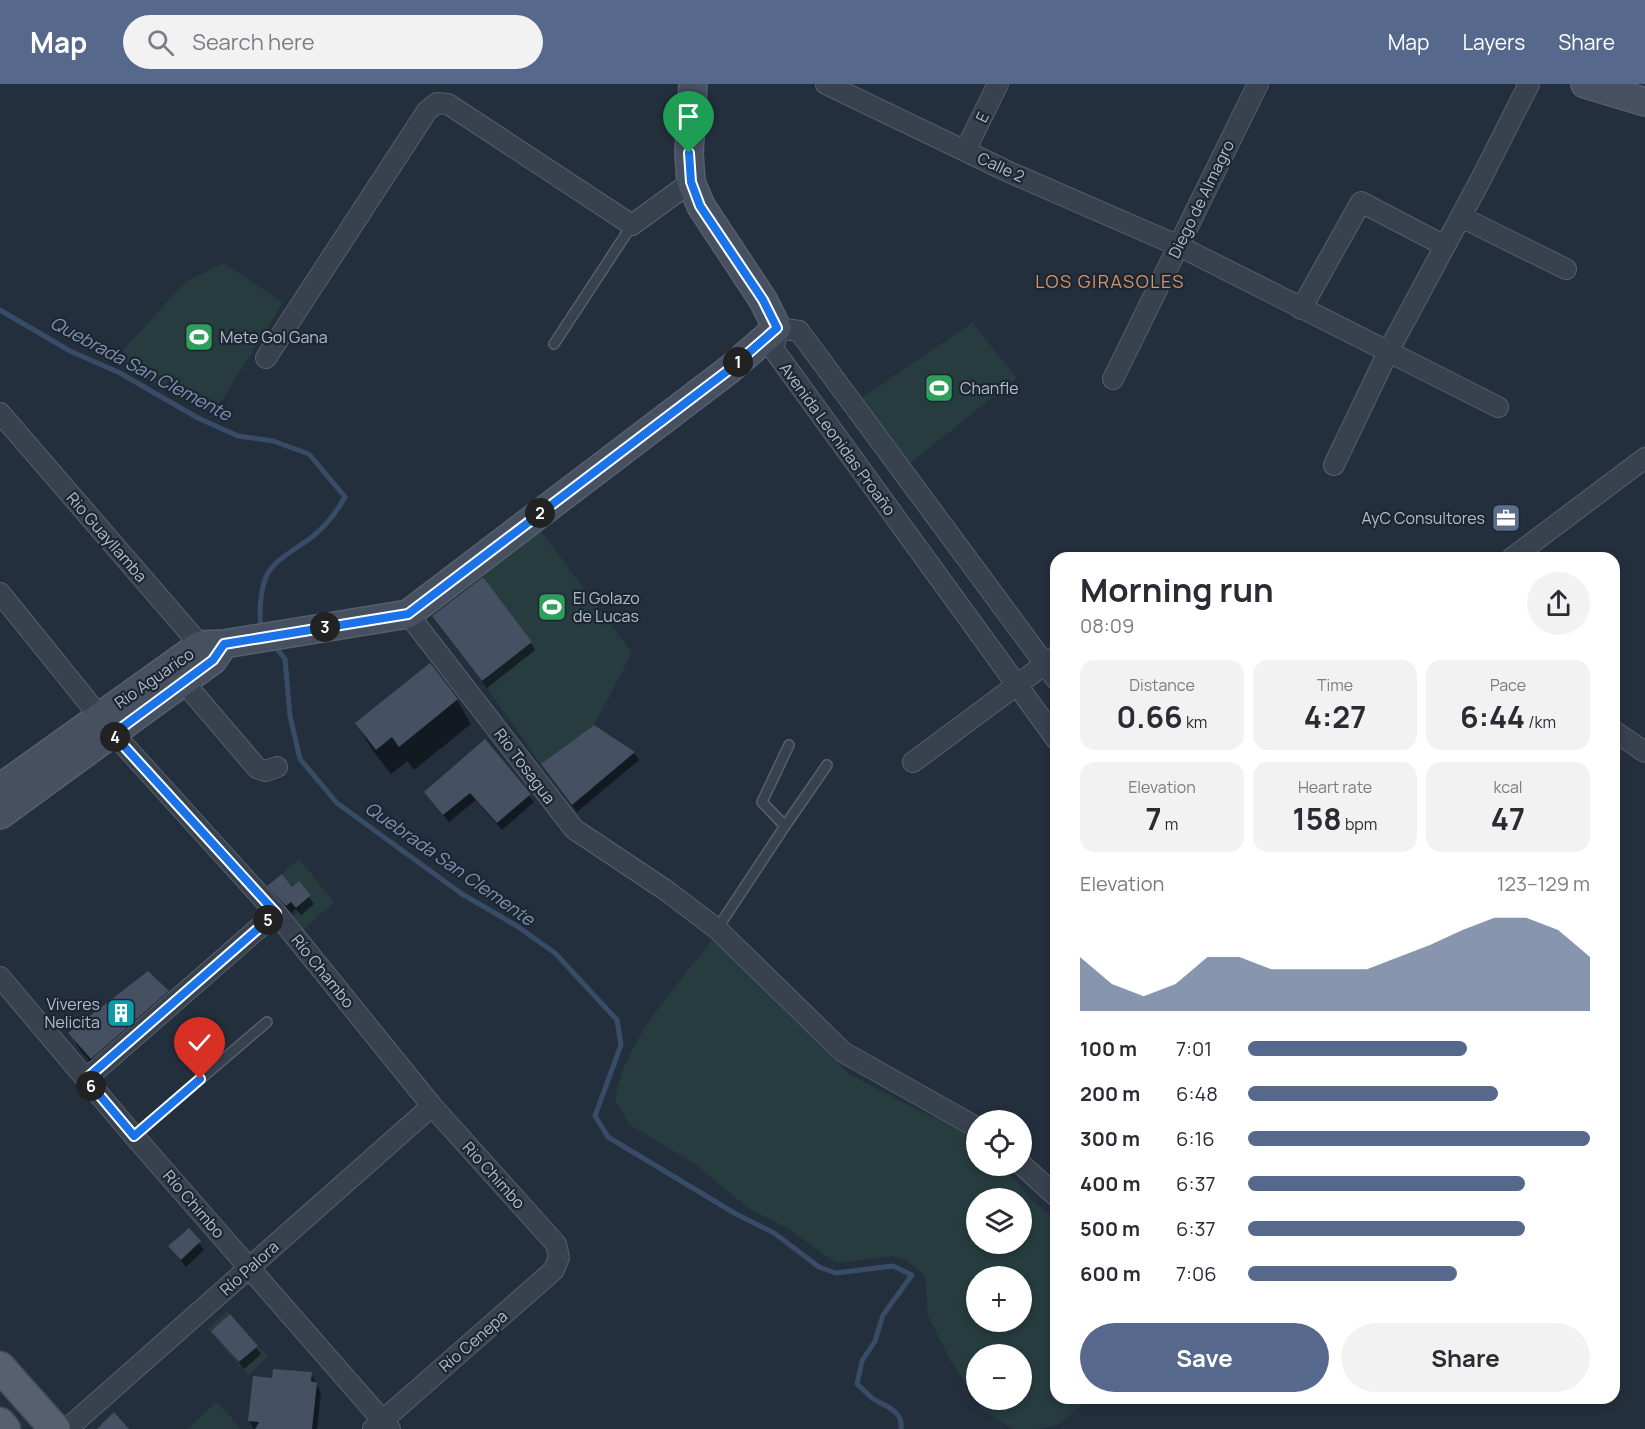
<!DOCTYPE html>
<meta charset="utf-8">
<style>
:root{--surface:#fff;--page:#f2f2f3;--text:#2b2b33;--muted:#7c7c81;--accent:#56698c}
body{margin:0;font-family:Manrope,sans-serif;background:var(--page);color:var(--text);height:100vh;display:flex;flex-direction:column;font-size:22px;white-space:nowrap}
*{box-sizing:border-box;margin:0}
p{font-size:20px;color:var(--muted)}
.icon{flex:none;width:33px;height:33px;fill:none;stroke:currentColor;stroke-width:2;stroke-linecap:round;stroke-linejoin:round}
.map{position:relative;flex:1;overflow:hidden}
.panel{position:absolute;left:1050px;top:468px;width:570px;height:852px;display:flex;flex-direction:column;background:var(--surface);border-radius:18px;box-shadow:0 3px 9px #0003}
.panel>*{flex:none}
.fabs{position:absolute;left:966px;top:1026px;display:grid;gap:12px}
.fabs a{display:grid;place-items:center;width:66px;height:66px;border-radius:50%;background:var(--surface);box-shadow:0 3px 9px #0003;font-size:30px}
.pin{position:absolute;display:grid;place-items:center;width:51px;height:51px;color:#fff;margin:-62px -26px;border-radius:50% 50% 50% 0;rotate:-45deg;box-shadow:0 0 6px #0007}
.pin .icon{rotate:45deg}
.km{position:absolute;width:30px;height:30px;margin:-15px;border-radius:50%;background:#222;color:#fff;font-size:16px;line-height:30px;text-align:center}
.round{display:grid;place-items:center;flex:none;width:63px;height:63px;border-radius:32px;background:var(--page)}
.summary{display:flex;align-items:center;justify-content:space-between;height:102px;padding:0 30px}
h1{font-size:33px;font-weight:700;line-height:45px}
.figures{display:grid;grid-template-columns:repeat(3,1fr);gap:9px;height:102px;padding:6px 30px}
.figures div{display:grid;align-content:center;border-radius:15px;background:var(--page);text-align:center}
.figures b{font-size:30px;font-weight:700}
.figures small{font-size:16px;font-weight:400}
.figures p{font-size:16px}
.chart{height:168px;padding:12px 30px}
.chart p{display:flex;justify-content:space-between}
.chart svg{width:100%;height:108px;margin-top:6px;fill:var(--accent);opacity:.7}
.primary-button{display:flex;gap:12px;margin-top:auto;padding:12px 30px}
.primary-button a{flex:1;height:69px;border-radius:36px;background:var(--accent);color:#fff;font-size:24px;font-weight:700;line-height:69px;text-align:center}
.primary-button a+a{background:var(--page);color:var(--text)}
ul{padding:0 30px;list-style:none;font-size:20px}
li{display:grid;grid-template-columns:96px 72px 1fr;align-items:center;height:45px}
li i{height:15px;border-radius:8px;background:var(--accent)}
header{display:flex;align-items:center;gap:36px;box-sizing:border-box;height:84px;padding:0 30px;background:var(--accent);color:#fff}
header strong{font-size:28px}
nav{display:flex;gap:33px;margin-inline-start:auto;font-size:21px}
.search{width:420px;height:54px;background:var(--page);display:flex;align-items:center;gap:15px;box-sizing:border-box;padding:0 21px;border-radius:33px;color:var(--muted);font-size:22px}
.map>svg:first-child{display:block}
</style>
<header>
<strong>Map</strong>
<div class="search"><svg class="icon" aria-label="search" viewBox="0 0 24 24"><circle cx="10" cy="10" r="6"/><path d="M15 15l6 6"/></svg>Search here</div>
<nav><a>Map</a><a>Layers</a><a>Share</a></nav>
</header>
<div class="map">
<svg width="1645" height="1345" viewBox="0 0 1645 1345">
<rect width="100%" height="100%" fill="#242f3e"/>
<path fill="#263c3f" fill-rule="evenodd" d="M 224,179 L 283,219 L 217,324 L 207,328 L 126,283 L 119,271 L 185,198 Z
M 972,239 L 1017,294 L 910,379 L 860,315 Z
M 538,443 L 632,569 L 594,641 L 541,680 L 482,597 L 532,558 L 479,488 Z
M 299,775 L 334,818 L 300,849 L 289,835 L 302,825 L 299,821 L 311,811 L 299,797 L 292,803 L 282,790 Z
M 712,856 L 849,990 L 912,1023 L 976,1052 L 976,1082 L 1003,1082 L 1031,1115 L 1056,1137 L 1056,1314 L 1090,1314 L 1058,1341 L 1038,1345 L 1013,1345 L 982,1326 L 948,1272 L 928,1232 L 925,1191 L 906,1176 L 893,1172 L 836,1179 L 789,1145 L 751,1126 L 695,1080 L 629,1040 L 615,1017 C 625,954 675,905 712,856 ZM 976,1114 L 1022,1114 L 1022,1160 L 976,1160 ZM 976,1192 L 1022,1192 L 1022,1238 L 976,1238 ZM 976,1270 L 1022,1270 L 1022,1316 L 976,1316 Z
M 227,1227 L 230,1230 L 211,1247 L 239,1278 L 258,1262 L 268,1273 L 248,1291 L 207,1245 Z
M 217,1318 L 241,1345 L 187,1345 Z"/>
<path fill="#0007" d="M 438,540 L 531,559 L 535,566 L 487,604 Z
M 430,581 L 457,616 L 471,640 L 414,686 L 407,677 L 391,690 L 371,664 L 357,640 Z
M 594,643 L 634,669 L 639,676 L 577,728 L 542,681 Z
M 484,657 L 534,718 L 502,746 L 476,716 L 449,738 L 425,708 Z
M 299,799 L 314,820 L 301,831 L 296,825 L 291,829 L 269,802 L 292,805 Z
M 167,908 L 177,924 L 101,990 L 80,966 L 70,949 Z
M 189,1146 L 204,1166 L 186,1183 L 170,1163 Z
M 213,1247 L 256,1263 L 261,1270 L 244,1285 Z
M 311,1290 L 321,1309 L 317,1345 L 254,1345 L 250,1337 L 273,1295 Z"/>
<g fill="none" stroke-linecap="round" stroke-linejoin="round">
<path stroke="#394c67" stroke-width="5" d="M 0,226 L 70,267 L 120,289 L 198,334 L 238,352 L 273,357 L 309,370 L 345,413 C 336,429 326,442 312,453 C 298,464 273,476 266,493 C 260,508 259,529 261,545
M 274,561 L 285,575 L 290,632 L 300,675 L 337,719 L 462,810 L 517,842 L 555,869 L 617,936 L 621,961 L 595,1032 L 608,1053 L 736,1130 L 774,1149 L 819,1183 L 836,1189 L 893,1182 L 912,1191 L 883,1231 L 875,1257 L 862,1277 L 857,1300 C 862,1304 867,1310 872,1314 C 884,1322 904,1326 901,1345"/>
</g>
<path fill="#455162" d="M 483,493 L 532,558 L 482,597 L 432,532 Z
M 430,579 L 458,615 L 399,663 L 392,653 L 376,666 L 355,639 Z
M 594,641 L 635,668 L 572,721 L 541,680 Z
M 485,655 L 531,710 L 497,739 L 470,709 L 443,731 L 424,708 Z
M 282,790 L 292,803 L 299,797 L 311,811 L 296,824 L 291,818 L 286,822 L 267,802 Z
M 148,887 L 169,907 L 91,975 L 68,949 Z
M 189,1144 L 201,1157 L 181,1176 L 168,1162 Z
M 230,1230 L 258,1262 L 239,1278 L 211,1247 Z
M 273,1285 L 312,1288 L 311,1297 L 317,1299 L 312,1345 L 255,1345 L 259,1338 L 248,1337 L 253,1292 L 272,1294 Z
M 114,1328 L 129,1345 L 97,1345 Z"/>
<g fill="none" stroke-linecap="round" stroke-linejoin="round">
<g stroke="#565f6c" stroke-width="12">
<path id="service" d="M 554,260 L 632,141
M 785,742 L 827,681
M 717,845 L 785,742 L 762,718 L 789,661
M 134,1052 L 267,938"/>
</g>
<g stroke="#565f6c" stroke-width="22">
<path id="minor" d="M 826,0 L 1009,88 L 1179,162 L 1498,323
M 965,67 L 998,0
M 1461,133 L 1566,185
M 1301,225 L 1361,118 L 1445,162
M 266,274 L 427,27 L 437,19 L 448,20 L 632,141 L 691,98
M 1113,295 L 1258,0
M 0,329 L 208,570
M 1334,381 L 1389,266 L 1481,95 L 1529,0
M 1512,474 L 1645,374
M 0,509 L 113,649 L 276,829 L 432,1022 L 556,1160 L 559,1173 L 554,1186 L 373,1345
M 408,530 L 574,745 L 667,807 L 717,845 L 843,968 L 976,1043
M 176,589 L 257,684 L 266,687 L 277,683
M 1056,595 L 799,247 L 777,244 L 774,266 L 1056,655
M 1614,647 L 1645,668
M 913,678 L 1056,572
M 0,893 L 134,1052 L 390,1345
M 86,995 L 276,829
M 1022,1081 L 1056,1112
M 67,1345 L 432,1022"/>
</g>
<g stroke="#565f6c" stroke-width="30">
<path id="secondary" d="M 1585,0 L 1645,18
M 0,704 L 200,561 L 224,560 L 408,530 L 730,285 L 777,244 L 763,216 L 701,122 L 691,98 L 689,69 L 693,0
M 0,731 L 213,576 L 224,560"/>
</g>
<g stroke="#414a57" stroke-width="33">
<path id="primary" d="M 0,1283 L 55,1345
M 0,1339 L 5,1345"/>
</g>
<use href="#service" stroke="#38414e" stroke-width="9"/>
<use href="#minor" stroke="#38414e" stroke-width="20"/>
<use href="#secondary" stroke="#465061" stroke-width="27"/>
<use href="#primary" stroke="#56606e" stroke-width="30"/>
</g>
<g fill="none" stroke-linecap="round" stroke-linejoin="round">
<g stroke="#fff" stroke-width="12">
<path id="route" d="M 200,995 L 134,1052 L 86,995 L 276,829 L 113,650 L 213,576 L 224,560 L 408,530 L 730,285 L 777,244 L 763,216 L 700,122 L 691,98 L 689,69"/>
</g>
<use href="#route" stroke="#1a73e8" stroke-width="8"/>
</g>
<defs>
<g id="stadium-square" transform="scale(1.5)"><rect x="-9" y="-9" width="18" height="18" rx="4" fill="#2e9e5b" stroke="#1d2633"/><path d="M0-5a6.5 5 0 1 0 0 10a6.5 5 0 1 0 0-10ZM-3.5-1.8h7v3.6h-7Z" fill="#fff"/></g>
<g id="office-square" transform="scale(1.5)"><rect x="-9" y="-9" width="18" height="18" rx="4" fill="#5c6f8a" stroke="#1d2633"/><path d="M-6-3h4V-5.5h4V-3h4V5H-6ZM-1-4.5V-3h2v-1.5ZM-6 0V1H6V0Z" fill="#fff"/></g>
<g id="building-square" transform="scale(1.5)"><rect x="-9" y="-9" width="18" height="18" rx="4" fill="#0f9aa8" stroke="#1d2633"/><path d="M-4-6H4V6H1V3H-1V6H-4ZM-2.5-4.3h1.7v1.8h-1.7ZM.8-4.3h1.7v1.8H.8ZM-2.5-1h1.7V.8h-1.7ZM.8-1h1.7V.8H.8Z" fill="#fff"/></g>
</defs>
<g fill-rule="evenodd">
<use href="#stadium-square" x="199" y="253"/>
<use href="#stadium-square" x="939" y="304"/>
<use href="#office-square" x="1506" y="434"/>
<use href="#stadium-square" x="552" y="523"/>
<use href="#building-square" x="121" y="929"/>
</g>
<g text-anchor="middle" dominant-baseline="central" stroke-width="4.5" stroke-linejoin="round" paint-order="stroke">
<g font-size="16" fill="#b4bcc9" stroke="#1d2633">
<text transform="translate(982 33) rotate(-64)">E</text>
<text transform="translate(1001 83) rotate(25)">Calle 2</text>
<text transform="translate(1201 115) rotate(-64)">Diego de Almagro</text>
<text transform="translate(838 355) rotate(54)">Avenida Leonidas Proaño</text>
<text transform="translate(107 453) rotate(49)">Rio Guayllamba</text>
<text transform="translate(154 594) rotate(-35)">Rio Aguarico</text>
<text transform="translate(525 682) rotate(53)">Rio Tosagua</text>
<text transform="translate(323 887) rotate(51)">Río Chambo</text>
<text transform="translate(494 1091) rotate(48)">Rio Chimbo</text>
<text transform="translate(194 1120) rotate(49)">Río Chimbo</text>
<text transform="translate(249 1184) rotate(-42)">Río Palora</text>
<text transform="translate(473 1257) rotate(-41)">Río Cenepa</text>
</g>
<g font-size="16" fill="#b4bcc9" stroke="#1d2633" text-anchor="start">
<text x="220" y="253">Mete Gol Gana</text>
<text x="960" y="304">Chanfle</text>
<text x="1485" y="434" text-anchor="end">AyC Consultores</text>
<text x="573" y="514">El Golazo<tspan x="573" dy="18">de Lucas</tspan></text>
<text x="100" y="920" text-anchor="end">Viveres<tspan x="100" dy="18">Nelicita</tspan></text>
</g>
<g font-size="18" letter-spacing="1.5" fill="#d59563" stroke="#1d2633">
<text x="1110" y="197">LOS GIRASOLES</text>
</g>
<g font-size="18" font-style="italic" fill="#7c92b1" stroke="#1d2633">
<text transform="translate(141 284) rotate(28)">Quebrada San Clemente</text>
<text transform="translate(450 779) rotate(35)">Quebrada San Clemente</text>
</g>
</g>
</svg>
<div class="fabs">
<a><svg class="icon" aria-label="locate" viewBox="0 0 24 24"><circle cx="12" cy="12" r="6"/><path d="M12 2v4M12 18v4M2 12h4M18 12h4"/></svg></a>
<a><svg class="icon" aria-label="layers" viewBox="0 0 24 24"><path d="M12 4l9 5-9 5-9-5zM3 14l9 5 9-5"/></svg></a>
<a>+</a>
<a>−</a>
</div>
<div class="pin" style="left:689px;top:69px;background:#1e9e55"><svg class="icon" aria-label="arrive" viewBox="0 0 24 24"><path d="M6 21V4h12l-3 4 3 4H6"/></svg></div>
<div class="pin" style="left:200px;top:995px;background:#d93025"><svg class="icon" aria-label="check" viewBox="0 0 24 24"><path d="M5 12l5 5 9-10"/></svg></div>
<b class="km" style="left:738px;top:278px">1</b>
<b class="km" style="left:540px;top:429px">2</b>
<b class="km" style="left:325px;top:543px">3</b>
<b class="km" style="left:115px;top:653px">4</b>
<b class="km" style="left:268px;top:836px">5</b>
<b class="km" style="left:91px;top:1002px">6</b>
<section class="panel">
<div class="summary"><div><h1>Morning run</h1><p>08:09</p></div><a class="round"><svg class="icon" aria-label="share" viewBox="0 0 24 24"><path d="M12 15V3M7 8l5-5 5 5M5 13v7h14v-7"/></svg></a></div>
<div class="figures">
<div><p>Distance</p><b>0.66<small> km</small></b></div>
<div><p>Time</p><b>4:27</b></div>
<div><p>Pace</p><b>6:44<small> /km</small></b></div>
</div>
<div class="figures">
<div><p>Elevation</p><b>7<small> m</small></b></div>
<div><p>Heart rate</p><b>158<small> bpm</small></b></div>
<div><p>kcal</p><b>47</b></div>
</div>
<div class="chart"><p><span>Elevation</span>123–129 m</p>
<svg viewBox="0 0 160 44" preserveAspectRatio="none"><path d="M0 44V22L10 33L20 38L30 33L40 22L50 22L60 27L70 27L80 27L90 27L100 22L110 17L120 11L130 6L140 6L150 11L160 22V44z"/></svg>
</div>
<ul>
<li><b>100 m</b>7:01<i style="width:64%"></i></li>
<li><b>200 m</b>6:48<i style="width:73%"></i></li>
<li><b>300 m</b>6:16<i style="width:100%"></i></li>
<li><b>400 m</b>6:37<i style="width:81%"></i></li>
<li><b>500 m</b>6:37<i style="width:81%"></i></li>
<li><b>600 m</b>7:06<i style="width:61%"></i></li>
</ul>
<div class="primary-button"><a>Save</a><a>Share</a></div>
</section>
</div>
